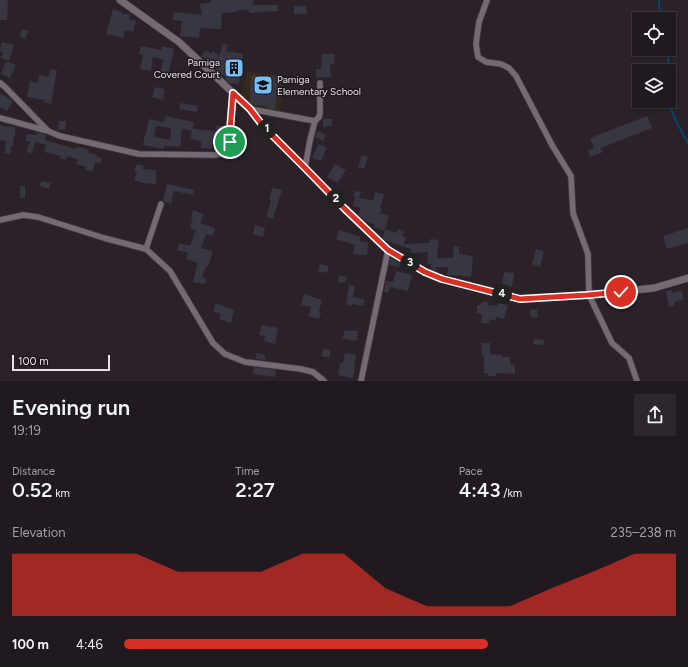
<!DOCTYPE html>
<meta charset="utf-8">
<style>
:root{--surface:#20191f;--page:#2d262c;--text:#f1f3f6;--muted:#a2a0a4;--line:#3d383d;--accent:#d93025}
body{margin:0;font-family:Figtree,sans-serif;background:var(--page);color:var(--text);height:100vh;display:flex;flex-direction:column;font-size:15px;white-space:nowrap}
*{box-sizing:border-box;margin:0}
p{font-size:13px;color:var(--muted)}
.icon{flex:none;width:22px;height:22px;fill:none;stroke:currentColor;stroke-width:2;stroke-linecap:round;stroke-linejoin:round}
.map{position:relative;height:381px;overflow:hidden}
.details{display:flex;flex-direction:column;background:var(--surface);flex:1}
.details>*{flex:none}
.buttons{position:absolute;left:632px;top:12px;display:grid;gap:8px}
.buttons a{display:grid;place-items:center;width:44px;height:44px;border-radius:0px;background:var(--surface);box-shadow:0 2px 6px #0003,0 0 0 1px var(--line);font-size:20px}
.scale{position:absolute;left:12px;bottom:10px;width:98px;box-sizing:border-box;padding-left:4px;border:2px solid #e7e1e6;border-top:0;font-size:11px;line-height:14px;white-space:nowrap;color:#e7e1e6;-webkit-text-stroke:3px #20171f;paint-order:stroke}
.pin{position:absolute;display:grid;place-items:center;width:34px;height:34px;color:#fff;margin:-17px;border:2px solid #fff;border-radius:50%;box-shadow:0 1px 4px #0007}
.km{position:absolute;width:20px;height:20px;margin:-10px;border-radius:50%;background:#222;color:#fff;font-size:11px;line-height:20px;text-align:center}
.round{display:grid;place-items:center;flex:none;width:42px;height:42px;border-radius:0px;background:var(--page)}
.headline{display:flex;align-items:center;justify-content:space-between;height:68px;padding:0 12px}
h1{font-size:22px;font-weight:600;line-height:30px}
.metrics{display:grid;grid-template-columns:repeat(3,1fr);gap:6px;height:68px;padding:4px 12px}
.metrics div{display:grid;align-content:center}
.metrics b{font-size:20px;font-weight:600}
.metrics small{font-size:11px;font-weight:400}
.metrics p{font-size:11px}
.chart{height:112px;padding:8px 12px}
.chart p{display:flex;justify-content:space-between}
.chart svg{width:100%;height:72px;margin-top:4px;fill:var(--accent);opacity:.7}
ul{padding:0 12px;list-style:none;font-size:13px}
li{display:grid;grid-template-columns:64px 48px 1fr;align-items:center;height:30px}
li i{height:10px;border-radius:5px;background:var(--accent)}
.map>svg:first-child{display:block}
</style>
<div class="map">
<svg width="688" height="381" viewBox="0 0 688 381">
<rect width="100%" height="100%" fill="#2a2129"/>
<path fill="#322a1a" d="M 247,71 L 284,76 L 280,112 L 250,107 L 241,95 Z"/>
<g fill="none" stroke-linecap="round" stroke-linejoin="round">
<path stroke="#094570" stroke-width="2" d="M 659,0 L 660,19
M 667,49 L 670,73 L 669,89
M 668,101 L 668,103 L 678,125 L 688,143"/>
</g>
<path fill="#383641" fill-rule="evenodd" d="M 0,0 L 8,0 L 7,20 L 0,20 Z
M 211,0 L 253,0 L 253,5 L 278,5 L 278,11 L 249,13 L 249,10 L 237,10 L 237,12 L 222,13 L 221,29 L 200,28 L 199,38 L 180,36 L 182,21 L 173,20 L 174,12 L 202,15 L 200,4 L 211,2 Z
M 294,6 L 306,6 L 307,14 L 294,14 Z
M 113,9 L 122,12 L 122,13 L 130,15 L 129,19 L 136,21 L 133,32 L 125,30 L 123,38 L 106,34 Z
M 22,29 L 28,31 L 25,39 L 20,37 Z
M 2,42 L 14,45 L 9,61 L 1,58 L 3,52 L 0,51 L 0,50 Z
M 223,44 L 228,45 L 226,51 L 243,54 L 239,84 L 229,83 L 225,79 L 226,77 L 216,70 L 218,67 L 201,56 L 206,50 L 211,54 L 213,51 L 219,56 Z
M 141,46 L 161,50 L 162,46 L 174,49 L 168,75 L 160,72 L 164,60 L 153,57 L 151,71 L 140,69 L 143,55 L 139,54 Z
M 322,54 L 335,54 L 334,64 L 330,64 L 331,77 L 316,78 L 316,69 L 321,69 Z
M 6,61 L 16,65 L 10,78 L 1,74 Z
M 50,69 L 57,70 L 53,93 L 51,104 L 44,102 L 45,100 L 27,97 L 30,81 L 38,83 L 39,75 L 49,77 Z
M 252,75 L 270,78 L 270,76 L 279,77 L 275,109 L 266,108 L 267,106 L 253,105 L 250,102 L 250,86 Z
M 155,87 L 165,89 L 163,100 L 152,97 Z
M 0,93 L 13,101 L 7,111 L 0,107 Z
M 180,103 L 198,106 L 197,112 L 179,109 Z
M 165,116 L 194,122 L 193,129 L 216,131 L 216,126 L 225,126 L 225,134 L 224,134 L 221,146 L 212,144 L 212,149 L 201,148 L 201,141 L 190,139 L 192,131 L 182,129 L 180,147 L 164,146 L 164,149 L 143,145 L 145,134 L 146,134 L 149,119 L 164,122 ZM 156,126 L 171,128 L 170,140 L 154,137 Z
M 647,116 L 652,128 L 601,148 L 603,152 L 590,157 L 588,150 L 594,148 L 590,138 Z
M 323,119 L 332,119 L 332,126 L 323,127 Z
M 59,121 L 66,121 L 65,130 L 58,129 Z
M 0,125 L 7,127 L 7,126 L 15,127 L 15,137 L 14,136 L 13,146 L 11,146 L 10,154 L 5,153 L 6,141 L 0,140 Z
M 318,131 L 326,135 L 323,141 L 315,137 Z
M 37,132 L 46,135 L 45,140 L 76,149 L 77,146 L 89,150 L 88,153 L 97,155 L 97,157 L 102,158 L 101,164 L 95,162 L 93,171 L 85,170 L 86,167 L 76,164 L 78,159 L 67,156 L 66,160 L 60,158 L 61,156 L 44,152 L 46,145 L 35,142 L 32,153 L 26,152 L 30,141 L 26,141 L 26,134 L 36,135 Z
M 319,144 L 327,148 L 321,161 L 312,158 Z
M 362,155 L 368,157 L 364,169 L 358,167 Z
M 137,164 L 144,166 L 143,169 L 156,170 L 156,184 L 143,183 L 134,180 L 137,172 L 134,171 Z
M 335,164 L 346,170 L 338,183 L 327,177 Z
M 41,181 L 51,183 L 49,189 L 40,186 Z
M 167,184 L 194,190 L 193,195 L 174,191 L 171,204 L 165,202 L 163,200 Z
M 20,186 L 25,186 L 25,198 L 20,198 Z
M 272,188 L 282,190 L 273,219 L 266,217 L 271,200 L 269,200 Z
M 355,191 L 361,192 L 359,198 L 373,200 L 375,192 L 384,194 L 380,208 L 382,209 L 380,213 L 389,216 L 384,231 L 374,227 L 375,225 L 365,221 L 358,215 L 361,208 L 353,206 L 355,197 L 357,198 L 353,196 Z
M 193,210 L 204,214 L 200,223 L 215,228 L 213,236 L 206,234 L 201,248 L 213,251 L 208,267 L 206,266 L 202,277 L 207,279 L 205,284 L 193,282 L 198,263 L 186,259 L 188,253 L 177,250 L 179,243 L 190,246 L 196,230 L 190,228 L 193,218 L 191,218 Z
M 255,225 L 265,228 L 263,237 L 253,234 Z
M 688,228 L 688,243 L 667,249 L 663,236 Z
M 385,229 L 396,233 L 398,229 L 404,232 L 402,236 L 406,237 L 404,244 L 429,243 L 430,239 L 439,240 L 437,258 L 453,258 L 454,246 L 459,247 L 459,254 L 473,256 L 471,277 L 457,275 L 457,276 L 447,275 L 448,267 L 436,267 L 436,271 L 431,269 L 431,264 L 427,264 L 428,252 L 411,253 L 411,249 L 386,241 L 383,238 Z
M 339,230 L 361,237 L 359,241 L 368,242 L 367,255 L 353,254 L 355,245 L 336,239 Z
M 536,249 L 544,251 L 540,267 L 532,264 Z
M 391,258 L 400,263 L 399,267 L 389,265 Z
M 320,264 L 329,266 L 327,273 L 318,271 Z
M 396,271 L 412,275 L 408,291 L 390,287 L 388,293 L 384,292 L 386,281 L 393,282 Z
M 504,272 L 514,273 L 512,287 L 502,285 Z
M 339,275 L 347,277 L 345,283 L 338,282 Z
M 349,285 L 355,286 L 353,297 L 365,300 L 363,306 L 352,304 L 352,306 L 346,305 Z
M 672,290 L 672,293 L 682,291 L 683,300 L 674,302 L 674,306 L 669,307 L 666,291 Z
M 304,294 L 322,300 L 319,312 L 321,312 L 319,319 L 308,316 L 311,307 L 301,305 Z
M 481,302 L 488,302 L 488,305 L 497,306 L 498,303 L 508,305 L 504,319 L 496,317 L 496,321 L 490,319 L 489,324 L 481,323 L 482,314 L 477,313 L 477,305 L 481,305 Z
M 216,303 L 234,310 L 231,323 L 219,319 L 221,314 L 213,311 Z
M 537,309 L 538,317 L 531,318 L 530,310 Z
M 262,325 L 278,328 L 275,344 L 264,341 L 265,336 L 259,335 Z
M 344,330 L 350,331 L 350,330 L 358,331 L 357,341 L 343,339 Z
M 534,339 L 544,340 L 543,345 L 533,344 Z
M 481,343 L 490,343 L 490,354 L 502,355 L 501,357 L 510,357 L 510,364 L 515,365 L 515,374 L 496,373 L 496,376 L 488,376 L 488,373 L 484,373 L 484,355 L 482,355 Z
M 324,348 L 331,351 L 329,358 L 321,356 Z
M 256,353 L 265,355 L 265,360 L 256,359 Z
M 345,353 L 356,355 L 354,366 L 355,366 L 353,378 L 338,375 L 340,363 L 343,363 Z
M 254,367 L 276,370 L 275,377 L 253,374 Z"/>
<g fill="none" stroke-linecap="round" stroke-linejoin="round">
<g stroke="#453e44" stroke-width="7">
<path id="minor" d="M 487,0 L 479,22 L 476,44 L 478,57 L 486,62 L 501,64 L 509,68 L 516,76 L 552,145 L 571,176 L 573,213 L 588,254 L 589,295 L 612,343 L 629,358 L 637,381
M 0,83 L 5,87 L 48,131 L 60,136 L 139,154 L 215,155 L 225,153 L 229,148 L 229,130 L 233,93
M 250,109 L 315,121 L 310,140 L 305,168
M 0,118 L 48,131
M 315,121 L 319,117 L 320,113 L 320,83
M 0,220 L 23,215 L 38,217 L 104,238 L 146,249 L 170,271 L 213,343 L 225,354 L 245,362 L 301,369 L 313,372 L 324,381
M 146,249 L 161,204
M 361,381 L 388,250"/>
</g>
<g stroke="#453e44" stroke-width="8">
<path id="tertiary" d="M 120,0 L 179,42 L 250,109 L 263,126 L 305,168 L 345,209 L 388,250 L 425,272 L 442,279 L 520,299 L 589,295 L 654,288 L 688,278"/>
</g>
<use href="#minor" stroke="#746a73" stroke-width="5.5"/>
<use href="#tertiary" stroke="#746a73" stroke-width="7"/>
</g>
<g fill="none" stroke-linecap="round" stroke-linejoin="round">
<g stroke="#fff" stroke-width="8">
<path id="route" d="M 230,142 L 230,130 L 233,93 L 250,109 L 263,126 L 305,168 L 345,209 L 388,250 L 425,272 L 442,279 L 520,299 L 588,295 L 621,292"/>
</g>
<use href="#route" stroke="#d93025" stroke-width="5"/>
</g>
<defs>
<g id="building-square" transform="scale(1)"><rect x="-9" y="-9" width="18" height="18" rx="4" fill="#77c0f7" stroke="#20171f"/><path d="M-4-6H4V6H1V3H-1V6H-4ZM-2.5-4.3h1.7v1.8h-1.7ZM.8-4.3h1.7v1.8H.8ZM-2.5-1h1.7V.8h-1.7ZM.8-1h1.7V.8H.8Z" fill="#111"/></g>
<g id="school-square" transform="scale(1)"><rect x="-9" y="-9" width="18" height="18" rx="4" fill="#77c0f7" stroke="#20171f"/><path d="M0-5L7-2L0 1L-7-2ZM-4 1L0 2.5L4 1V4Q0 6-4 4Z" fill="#111"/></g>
</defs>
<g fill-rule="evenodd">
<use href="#building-square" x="234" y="68"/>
<use href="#school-square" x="263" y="85"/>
</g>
<g text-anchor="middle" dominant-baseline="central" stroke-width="3" stroke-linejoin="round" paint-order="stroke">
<g font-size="10" fill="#e7e1e6" stroke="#20171f" text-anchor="end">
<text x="220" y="62">Pamiga<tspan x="220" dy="12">Covered Court</tspan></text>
<text x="277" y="79" text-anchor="start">Pamiga<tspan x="277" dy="12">Elementary School</tspan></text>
</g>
</g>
</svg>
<div class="buttons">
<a><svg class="icon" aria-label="locate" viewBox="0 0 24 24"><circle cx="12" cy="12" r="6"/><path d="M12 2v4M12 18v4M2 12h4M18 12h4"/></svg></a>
<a><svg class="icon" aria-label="layers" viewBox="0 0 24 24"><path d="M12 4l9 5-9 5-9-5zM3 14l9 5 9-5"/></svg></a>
</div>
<div class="scale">100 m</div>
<div class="pin" style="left:230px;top:142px;background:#1e9e55"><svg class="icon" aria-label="arrive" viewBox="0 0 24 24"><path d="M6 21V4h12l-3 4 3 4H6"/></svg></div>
<div class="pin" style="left:621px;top:292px;background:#d93025"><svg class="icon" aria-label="check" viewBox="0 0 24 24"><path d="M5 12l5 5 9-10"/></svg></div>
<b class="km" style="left:267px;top:129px">1</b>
<b class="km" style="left:336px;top:199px">2</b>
<b class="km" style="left:410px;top:263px">3</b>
<b class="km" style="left:502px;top:294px">4</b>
</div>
<section class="details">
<div class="headline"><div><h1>Evening run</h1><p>19:19</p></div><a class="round"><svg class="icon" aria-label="share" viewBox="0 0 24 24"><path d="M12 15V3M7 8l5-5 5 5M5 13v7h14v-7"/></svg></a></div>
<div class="metrics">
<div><p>Distance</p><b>0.52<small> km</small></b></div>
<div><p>Time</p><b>2:27</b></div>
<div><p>Pace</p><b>4:43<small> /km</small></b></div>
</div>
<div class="chart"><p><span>Elevation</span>235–238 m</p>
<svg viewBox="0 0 160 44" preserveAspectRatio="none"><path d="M0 44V6L10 6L20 6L30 6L40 17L50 17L60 17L70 6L80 6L90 27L100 38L110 38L120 38L130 27L140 17L150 6L160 6V44z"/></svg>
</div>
<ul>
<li><b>100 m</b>4:46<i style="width:66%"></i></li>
</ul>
</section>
